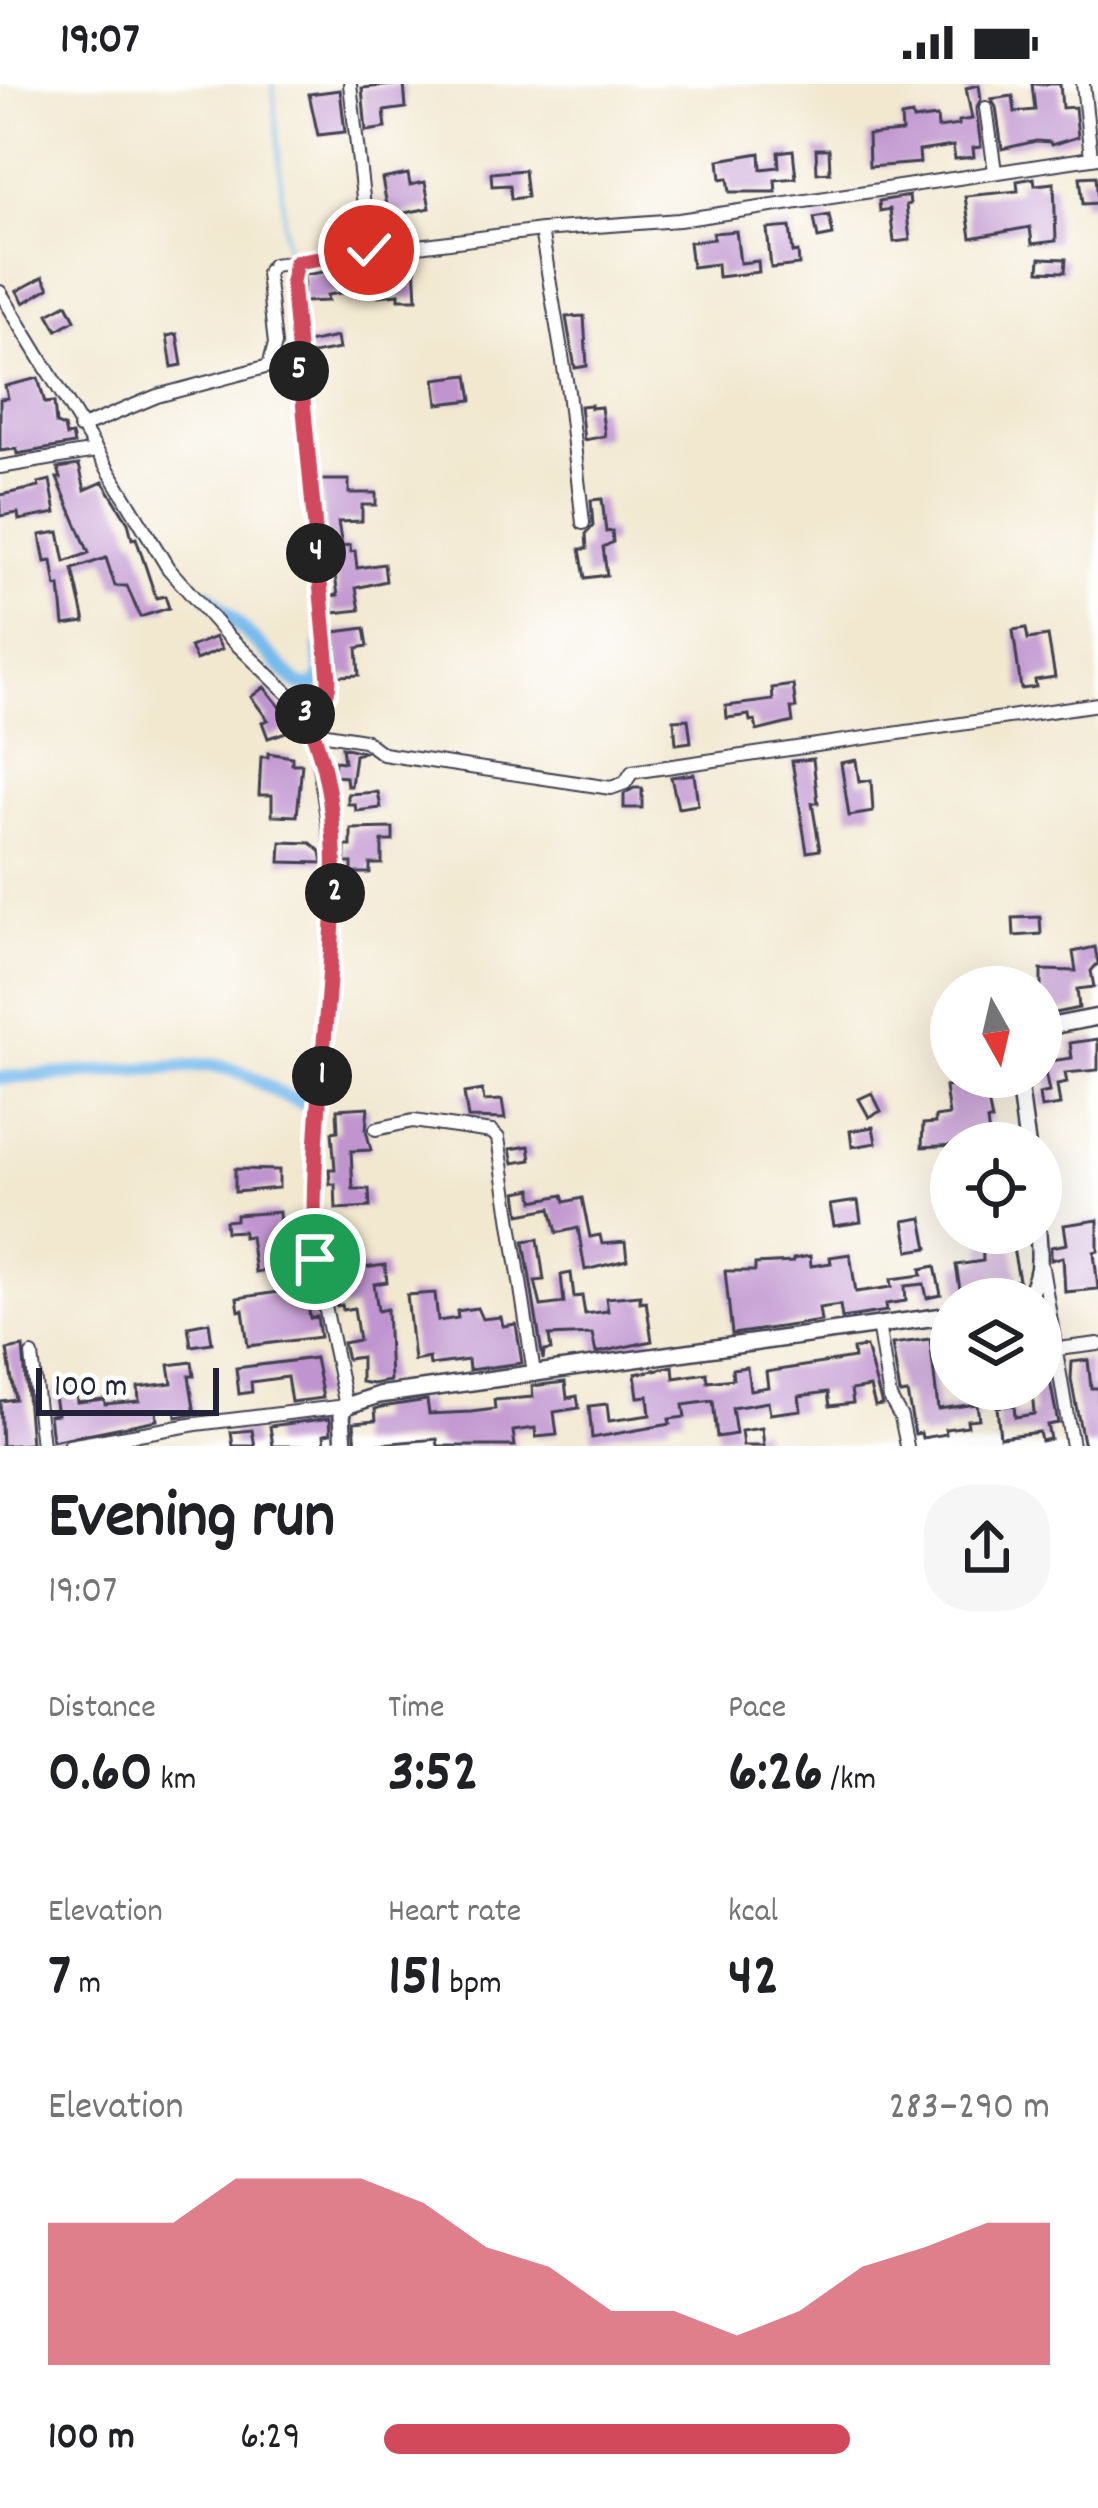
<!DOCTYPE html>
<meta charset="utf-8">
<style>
:root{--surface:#fff;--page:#f6f6f6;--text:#202124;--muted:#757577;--accent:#d1495b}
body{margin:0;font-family:Dekko,sans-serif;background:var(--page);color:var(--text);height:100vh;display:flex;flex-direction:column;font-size:45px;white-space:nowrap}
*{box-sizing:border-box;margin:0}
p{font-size:39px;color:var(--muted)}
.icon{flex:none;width:66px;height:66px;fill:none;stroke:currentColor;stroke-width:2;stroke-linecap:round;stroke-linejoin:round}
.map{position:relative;height:1362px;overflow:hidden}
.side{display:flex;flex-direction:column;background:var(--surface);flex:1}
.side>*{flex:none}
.needle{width:78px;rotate:172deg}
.fabs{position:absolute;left:930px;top:882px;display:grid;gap:24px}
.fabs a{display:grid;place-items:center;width:132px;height:132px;border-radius:50%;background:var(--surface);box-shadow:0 12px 48px #0002;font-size:60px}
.scale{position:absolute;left:36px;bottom:30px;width:183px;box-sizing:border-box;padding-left:12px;border:6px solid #22223b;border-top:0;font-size:33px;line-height:42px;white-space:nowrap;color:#22223b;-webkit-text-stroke:9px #fff;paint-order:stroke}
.pin{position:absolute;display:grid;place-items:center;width:102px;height:102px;color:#fff;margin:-51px;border:6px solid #fff;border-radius:50%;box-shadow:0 3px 12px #0007}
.km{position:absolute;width:60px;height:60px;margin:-30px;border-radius:50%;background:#222;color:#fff;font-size:33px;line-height:60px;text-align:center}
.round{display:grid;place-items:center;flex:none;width:126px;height:126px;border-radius:48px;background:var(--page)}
.overview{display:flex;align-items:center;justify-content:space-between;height:204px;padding:0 48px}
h1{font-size:66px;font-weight:800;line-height:90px}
.stats{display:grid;grid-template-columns:repeat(3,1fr);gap:18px;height:204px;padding:12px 48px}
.stats div{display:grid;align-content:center}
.stats b{font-size:60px;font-weight:800}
.stats small{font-size:33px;font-weight:400}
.stats p{font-size:33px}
.chart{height:336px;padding:24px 48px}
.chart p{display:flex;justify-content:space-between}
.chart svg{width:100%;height:216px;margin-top:12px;fill:var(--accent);opacity:.7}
ul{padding:0 48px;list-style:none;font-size:39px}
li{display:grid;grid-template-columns:192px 144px 1fr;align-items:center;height:90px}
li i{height:30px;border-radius:15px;background:var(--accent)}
.status{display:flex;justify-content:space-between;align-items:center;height:84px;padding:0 60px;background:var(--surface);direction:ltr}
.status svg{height:33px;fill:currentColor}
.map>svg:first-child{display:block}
</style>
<div class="status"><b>19:07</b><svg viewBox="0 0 49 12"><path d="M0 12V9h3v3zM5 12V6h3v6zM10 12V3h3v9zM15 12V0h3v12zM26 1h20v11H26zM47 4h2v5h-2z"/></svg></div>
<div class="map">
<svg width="1098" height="1362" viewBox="0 0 1098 1362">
<rect width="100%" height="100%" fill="#fff"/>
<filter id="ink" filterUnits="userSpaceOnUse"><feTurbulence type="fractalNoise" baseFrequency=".00833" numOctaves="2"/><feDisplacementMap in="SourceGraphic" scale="24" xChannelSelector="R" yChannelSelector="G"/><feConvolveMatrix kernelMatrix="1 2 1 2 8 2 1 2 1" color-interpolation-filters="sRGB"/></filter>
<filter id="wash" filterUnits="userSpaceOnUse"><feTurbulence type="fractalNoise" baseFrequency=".004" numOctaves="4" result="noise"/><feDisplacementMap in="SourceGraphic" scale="48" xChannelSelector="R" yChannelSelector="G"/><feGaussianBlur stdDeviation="2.7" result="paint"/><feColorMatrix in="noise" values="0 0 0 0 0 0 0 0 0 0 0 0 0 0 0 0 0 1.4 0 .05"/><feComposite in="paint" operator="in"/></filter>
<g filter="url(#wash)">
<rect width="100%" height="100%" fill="#f2e8d0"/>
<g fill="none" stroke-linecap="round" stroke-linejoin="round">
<path stroke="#76baed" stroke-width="3" d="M 273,0 L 287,173"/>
<path stroke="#76baed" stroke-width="14" d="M 207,510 L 298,600 L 313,603 L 322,593 L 320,563
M 0,994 L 208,981 C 252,984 270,1012 312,1021"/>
</g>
<g id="blocks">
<path fill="#c094cf" d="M 404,0 L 406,24 L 384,27 L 386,44 L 366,47 L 362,4 Z
M 1032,0 L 1060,0 L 1062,24 L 1075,23 L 1078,53 L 1051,61 L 1050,58 L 1036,57 L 1002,65 L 996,23 L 991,15 L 1013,12 L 1015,28 L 1035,26 Z
M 979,1 L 981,15 L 976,25 L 981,63 L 973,64 L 974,73 L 955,75 L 953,62 L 919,67 L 920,79 L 869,83 L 868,51 L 902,48 L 901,33 L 912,31 L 913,36 L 937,33 L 938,44 L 959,41 L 959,37 L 972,35 L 966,4 Z
M 340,6 L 345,48 L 318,51 L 309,10 Z
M 816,65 L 829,65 L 830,88 L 817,89 Z
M 793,66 L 796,94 L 775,96 L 776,108 L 730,108 L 728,94 L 721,95 L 719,76 L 760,69 L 761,85 L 779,83 L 778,68 Z
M 524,86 L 527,113 L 511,115 L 510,101 L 492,102 L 491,89 Z
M 408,90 L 410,101 L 425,98 L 430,124 L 389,132 L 382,95 Z
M 1096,92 L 1098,119 L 1083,120 L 1080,93 Z
M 1034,94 L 1035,101 L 1054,99 L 1056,157 L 1032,160 L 1030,143 L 971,154 L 965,112 L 1018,107 L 1017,97 Z
M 909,112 L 910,120 L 906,121 L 910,156 L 894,158 L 890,125 L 880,127 L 879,117 Z
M 829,131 L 833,151 L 818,154 L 814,134 Z
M 790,143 L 793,169 L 798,168 L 799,181 L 771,184 L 767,145 Z
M 736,147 L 740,179 L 758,177 L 759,188 L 718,193 L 717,180 L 692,183 L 689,158 L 714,155 L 713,149 Z
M 1040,174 L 1066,175 L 1065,188 L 1039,187 Z
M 397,176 L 415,180 L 417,215 L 399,215 L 399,210 L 377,212 L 362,210 L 362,206 L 327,211 L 328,217 L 303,218 L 304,191 Z
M 43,193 L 49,204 L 24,219 L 17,207 Z
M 67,220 L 75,236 L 57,246 L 48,230 Z
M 584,232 L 587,282 L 575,284 L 566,233 Z
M 177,250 L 182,281 L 172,283 L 167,252 Z
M 337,253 L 339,265 L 308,271 L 307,259 Z
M 468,291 L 472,316 L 438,320 L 435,295 Z
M 38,294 L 45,319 L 54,318 L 56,340 L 64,343 L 66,352 L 72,351 L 74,360 L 17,370 L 16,365 L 0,367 L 0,315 L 8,314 L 5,302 Z
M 591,321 L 591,324 L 601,323 L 605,352 L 584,356 L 580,322 Z
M 79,381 L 85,406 L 103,398 L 128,438 L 132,455 L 136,454 L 156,514 L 165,512 L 169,524 L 140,533 L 127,502 L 115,502 L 106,474 L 73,485 L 85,538 L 64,541 L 60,502 L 56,503 L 52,477 L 45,478 L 40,451 L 59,448 L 65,478 L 89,469 L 57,394 L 61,394 L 58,384 Z
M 50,396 L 56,429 L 19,436 L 18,429 L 0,432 L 0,411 L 39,403 L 38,399 Z
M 320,396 L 349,396 L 349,409 L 376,409 L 376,421 L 362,421 L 362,437 L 338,438 L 342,462 L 350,461 L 351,468 L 355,467 L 357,484 L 384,480 L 386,497 L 356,504 L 360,526 L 333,529 L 331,512 L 338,511 L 333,479 L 328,480 Z
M 602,415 L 606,448 L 612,447 L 613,458 L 603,463 L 607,491 L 585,494 L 580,465 L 587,465 L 586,450 L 593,442 L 591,416 Z
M 365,544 L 368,562 L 357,564 L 359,591 L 339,592 L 335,548 Z
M 1026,544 L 1028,555 L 1048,552 L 1055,593 L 1035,596 L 1036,603 L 1021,605 L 1013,546 Z
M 215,553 L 222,565 L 196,576 L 190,563 Z
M 793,601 L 796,624 L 791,624 L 793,638 L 757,647 L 755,636 L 750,637 L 749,631 L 727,634 L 726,622 L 773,616 L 772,604 Z
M 264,603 L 286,630 L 292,646 L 268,654 L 262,638 L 268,636 L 251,613 Z
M 688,635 L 691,658 L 676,660 L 674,636 Z
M 342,663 L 363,668 L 355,671 L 351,702 L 347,702 L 346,693 L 333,692 L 335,677 L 344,678 Z
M 268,669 L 292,673 L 292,680 L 302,680 L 297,732 L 272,731 L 272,711 L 259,711 L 261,673 L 268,673 Z
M 813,675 L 818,719 L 812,719 L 820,766 L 807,768 L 792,677 Z
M 856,676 L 859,698 L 871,696 L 873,728 L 849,732 L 841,679 Z
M 694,690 L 698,721 L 678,724 L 671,693 Z
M 634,704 L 642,704 L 642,724 L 624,724 L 624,710 Z
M 378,708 L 381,724 L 356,727 L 355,720 L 348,720 L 348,710 Z
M 393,744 L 393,757 L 382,757 L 382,780 L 370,780 L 370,789 L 352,789 L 352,779 L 345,779 L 345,762 L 351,762 L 351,745 Z
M 281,758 L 311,759 L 321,768 L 323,779 L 280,778 Z
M 1040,833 L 1041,850 L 1014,852 L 1013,834 Z
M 1095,863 L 1098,879 L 1091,887 L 1094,903 L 1077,905 L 1079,924 L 1041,932 L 1041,886 L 1076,887 L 1073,868 Z
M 1098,955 L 1098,986 L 1065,989 L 1067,999 L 1057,1001 L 1060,1021 L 1041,1024 L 1039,1010 L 1049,1008 L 1043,978 L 1072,974 L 1070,959 Z
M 984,997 L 992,1037 L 987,1037 L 990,1059 L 922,1063 L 923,1040 L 935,1039 L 935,1033 L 949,1031 L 945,1003 Z
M 482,1006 L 484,1017 L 502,1016 L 505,1035 L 468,1034 L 464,1009 Z
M 872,1009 L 881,1027 L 869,1033 L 859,1015 Z
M 368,1023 L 366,1046 L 371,1066 L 351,1067 L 353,1105 L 369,1105 L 370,1123 L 336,1125 L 335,1100 L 330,1100 L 329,1085 L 335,1085 L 332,1048 L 338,1047 L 337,1025 Z
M 873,1043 L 876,1059 L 852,1063 L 850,1047 Z
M 529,1062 L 531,1076 L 513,1079 L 510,1065 Z
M 235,1085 L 279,1086 L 279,1104 L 235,1108 Z
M 532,1105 L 534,1117 L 563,1111 L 565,1118 L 582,1114 L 590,1153 L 600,1151 L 602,1160 L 625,1158 L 627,1176 L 585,1186 L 578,1144 L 557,1149 L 551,1124 L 520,1130 L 517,1108 Z
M 858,1117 L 861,1138 L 834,1142 L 830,1121 Z
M 279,1128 L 280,1145 L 274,1145 L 275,1168 L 285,1167 L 288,1184 L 255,1188 L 250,1152 L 243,1153 L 243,1147 L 226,1148 L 225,1137 L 236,1136 L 236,1131 Z
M 922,1134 L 928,1164 L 909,1167 L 904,1137 Z
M 1098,1136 L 1098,1167 L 1094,1168 L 1098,1205 L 1065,1208 L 1063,1173 L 1051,1176 L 1051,1163 L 1067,1160 L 1064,1141 Z
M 982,1149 L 1010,1149 L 1019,1196 L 1013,1197 L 1014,1208 L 1003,1209 L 1003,1204 L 961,1212 L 956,1181 L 983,1177 Z
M 538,1155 L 544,1196 L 535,1197 L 541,1222 L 564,1219 L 561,1191 L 571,1189 L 574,1213 L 582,1212 L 585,1230 L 608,1227 L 606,1214 L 640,1211 L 640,1218 L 646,1217 L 652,1257 L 596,1269 L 592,1250 L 549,1252 L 551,1266 L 544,1267 L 543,1276 L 524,1157 Z
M 850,1170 L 856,1208 L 892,1203 L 891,1195 L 922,1191 L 921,1185 L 935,1182 L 941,1211 L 927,1214 L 924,1200 L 905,1202 L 906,1217 L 886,1220 L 887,1227 L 842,1234 L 840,1221 L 819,1224 L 821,1237 L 732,1250 L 725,1187 L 755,1187 L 755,1180 L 793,1178 L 793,1175 L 810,1172 L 811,1182 L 831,1179 L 830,1173 Z
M 362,1181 L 363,1184 L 385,1181 L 387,1198 L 374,1200 L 378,1227 L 387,1225 L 390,1297 L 373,1300 L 361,1298 L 361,1273 L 347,1275 L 343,1259 L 359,1256 L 354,1224 L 343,1226 L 342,1221 L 336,1222 L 333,1211 L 343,1206 L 340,1184 Z
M 292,1206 L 293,1214 L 307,1212 L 310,1234 L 317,1233 L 320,1253 L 248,1262 L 243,1226 L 239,1227 L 237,1214 Z
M 435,1209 L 438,1237 L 458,1234 L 457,1227 L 477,1224 L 482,1235 L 501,1233 L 503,1242 L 516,1240 L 522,1279 L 469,1286 L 468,1276 L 430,1281 L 429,1274 L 414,1277 L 407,1211 Z
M 209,1238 L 212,1259 L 191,1262 L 188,1242 Z
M 930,1255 L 938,1325 L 977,1320 L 979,1335 L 967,1336 L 968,1342 L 945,1345 L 946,1350 L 922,1354 L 921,1349 L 915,1350 L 907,1309 L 900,1310 L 892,1260 Z
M 23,1263 L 31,1360 L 2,1362 L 0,1317 L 15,1315 L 7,1266 Z
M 866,1263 L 882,1321 L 875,1322 L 870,1303 L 851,1306 L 853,1319 L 830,1322 L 828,1308 L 799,1312 L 801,1326 L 770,1330 L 768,1318 L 732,1324 L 736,1350 L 717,1353 L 713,1317 L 683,1321 L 685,1333 L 669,1335 L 670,1340 L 592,1354 L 589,1322 L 607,1320 L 609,1337 L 650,1331 L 648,1312 L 638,1313 L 635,1290 L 673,1282 L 674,1294 L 707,1289 L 708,1298 L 733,1295 L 732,1285 L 747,1283 L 750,1306 L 768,1303 L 766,1288 L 854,1274 L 853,1265 Z
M 315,1274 L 323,1314 L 291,1318 L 287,1293 L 251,1298 L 252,1308 L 239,1310 L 236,1284 Z
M 1088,1276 L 1091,1304 L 1098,1304 L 1098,1362 L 1085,1362 L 1083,1358 L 1071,1295 L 1072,1278 Z
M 192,1278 L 194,1292 L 189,1292 L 195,1330 L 176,1333 L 175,1325 L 156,1327 L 157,1336 L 52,1357 L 49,1331 L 57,1330 L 53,1306 L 75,1304 L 77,1318 L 104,1315 L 105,1320 L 139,1317 L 138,1303 L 172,1299 L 169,1281 Z
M 1041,1297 L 1050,1297 L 1058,1339 L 1047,1341 L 1050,1355 L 1041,1357 L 1039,1348 L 1000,1353 L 997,1323 L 1014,1321 L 1015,1333 L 1034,1330 L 1032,1305 L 1041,1305 Z
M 565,1298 L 567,1314 L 577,1312 L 579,1324 L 554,1328 L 557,1351 L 536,1353 L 535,1344 L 513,1347 L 515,1362 L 438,1362 L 437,1355 L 356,1362 L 354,1338 L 376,1336 L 375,1325 L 382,1323 L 427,1316 L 429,1330 L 471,1328 L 495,1325 L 494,1316 L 533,1313 L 532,1302 Z
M 330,1334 L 331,1349 L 324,1350 L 325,1362 L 273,1362 L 270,1342 Z
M 762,1344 L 764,1362 L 743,1362 L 741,1347 Z
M 252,1346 L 255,1362 L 233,1362 L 231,1348 Z"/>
</g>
</g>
<g filter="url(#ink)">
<use href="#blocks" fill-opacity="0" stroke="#414051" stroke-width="3"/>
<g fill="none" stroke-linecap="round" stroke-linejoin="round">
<g stroke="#414051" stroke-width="16">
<path id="minor" d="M 350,0 L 369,166
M 1083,0 L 1091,73
M 986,24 L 995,87
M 541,146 L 568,308 L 583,439
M 0,208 L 168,484 L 226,550 L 301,622 L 314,648 L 336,794 L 314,1118 L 315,1175 L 346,1322 L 196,1340 L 69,1362
M 80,344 L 157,312 L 269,282 L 275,260 L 267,189 L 273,181 L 296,178
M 0,383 L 96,367
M 301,622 C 321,622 329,616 329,595 L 297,270 L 291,198 L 296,178 L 541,146 L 679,136 L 1098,73
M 314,648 L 364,656 L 383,670 L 611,704 L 625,699 L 632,688 L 1098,620
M 376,1045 L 413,1037 L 492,1048 L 498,1054 L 534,1289
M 1042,1184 L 1072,1362
M 878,1240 L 890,1314 L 901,1333 L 907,1362
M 1058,1265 L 1098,1260
M 32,1271 L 42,1362"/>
</g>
<g stroke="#414051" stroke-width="20">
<path id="tertiary" d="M 1041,944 L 1098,933
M 1018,993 L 1027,1059
M 1023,1215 C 1042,1198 1040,1173 1038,1149
M 344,1362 L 342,1331 L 346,1322 L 379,1311 L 951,1231"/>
</g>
<use href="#minor" stroke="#fff" stroke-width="12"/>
<use href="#tertiary" stroke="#fff" stroke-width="15"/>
</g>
</g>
<g fill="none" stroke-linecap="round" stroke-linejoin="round" filter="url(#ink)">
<g stroke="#fff" stroke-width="24">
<path id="route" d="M 315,1175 C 311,1087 321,998 328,910 C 335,815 346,709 301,622 C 321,622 329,615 329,595 L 292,198 L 296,178 L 369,166"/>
</g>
<use href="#route" stroke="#d1495b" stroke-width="15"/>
</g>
</svg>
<div class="fabs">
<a><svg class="needle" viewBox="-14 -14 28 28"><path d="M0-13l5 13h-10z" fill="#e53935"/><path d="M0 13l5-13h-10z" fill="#757577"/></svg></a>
<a><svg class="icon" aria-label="locate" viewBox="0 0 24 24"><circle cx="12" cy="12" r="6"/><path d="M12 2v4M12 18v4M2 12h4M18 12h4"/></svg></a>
<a><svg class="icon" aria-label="layers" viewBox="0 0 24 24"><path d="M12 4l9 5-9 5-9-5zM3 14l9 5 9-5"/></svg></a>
</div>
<div class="scale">100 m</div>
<div class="pin" style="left:315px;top:1175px;background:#1e9e55"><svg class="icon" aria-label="arrive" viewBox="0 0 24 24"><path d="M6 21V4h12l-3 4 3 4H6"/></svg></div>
<div class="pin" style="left:369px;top:166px;background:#d93025"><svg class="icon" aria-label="check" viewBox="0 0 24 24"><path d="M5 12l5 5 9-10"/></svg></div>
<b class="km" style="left:322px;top:992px">1</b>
<b class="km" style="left:335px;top:809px">2</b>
<b class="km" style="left:305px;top:630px">3</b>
<b class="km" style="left:316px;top:469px">4</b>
<b class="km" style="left:299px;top:287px">5</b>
</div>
<section class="side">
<div class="overview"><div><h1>Evening run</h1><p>19:07</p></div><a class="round"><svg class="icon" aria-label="share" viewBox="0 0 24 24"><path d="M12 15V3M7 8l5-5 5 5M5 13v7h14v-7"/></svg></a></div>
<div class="stats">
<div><p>Distance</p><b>0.60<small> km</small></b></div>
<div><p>Time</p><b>3:52</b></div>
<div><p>Pace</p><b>6:26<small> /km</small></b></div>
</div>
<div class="stats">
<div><p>Elevation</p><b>7<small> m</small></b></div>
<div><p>Heart rate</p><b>151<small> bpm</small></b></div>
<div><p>kcal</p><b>42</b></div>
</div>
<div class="chart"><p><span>Elevation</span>283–290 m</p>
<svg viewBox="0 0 160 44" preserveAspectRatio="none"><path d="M0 44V15L10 15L20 15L30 6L40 6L50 6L60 11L70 20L80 24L90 33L100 33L110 38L120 33L130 24L140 20L150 15L160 15V44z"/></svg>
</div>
<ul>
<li><b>100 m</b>6:29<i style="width:70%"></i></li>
</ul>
</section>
